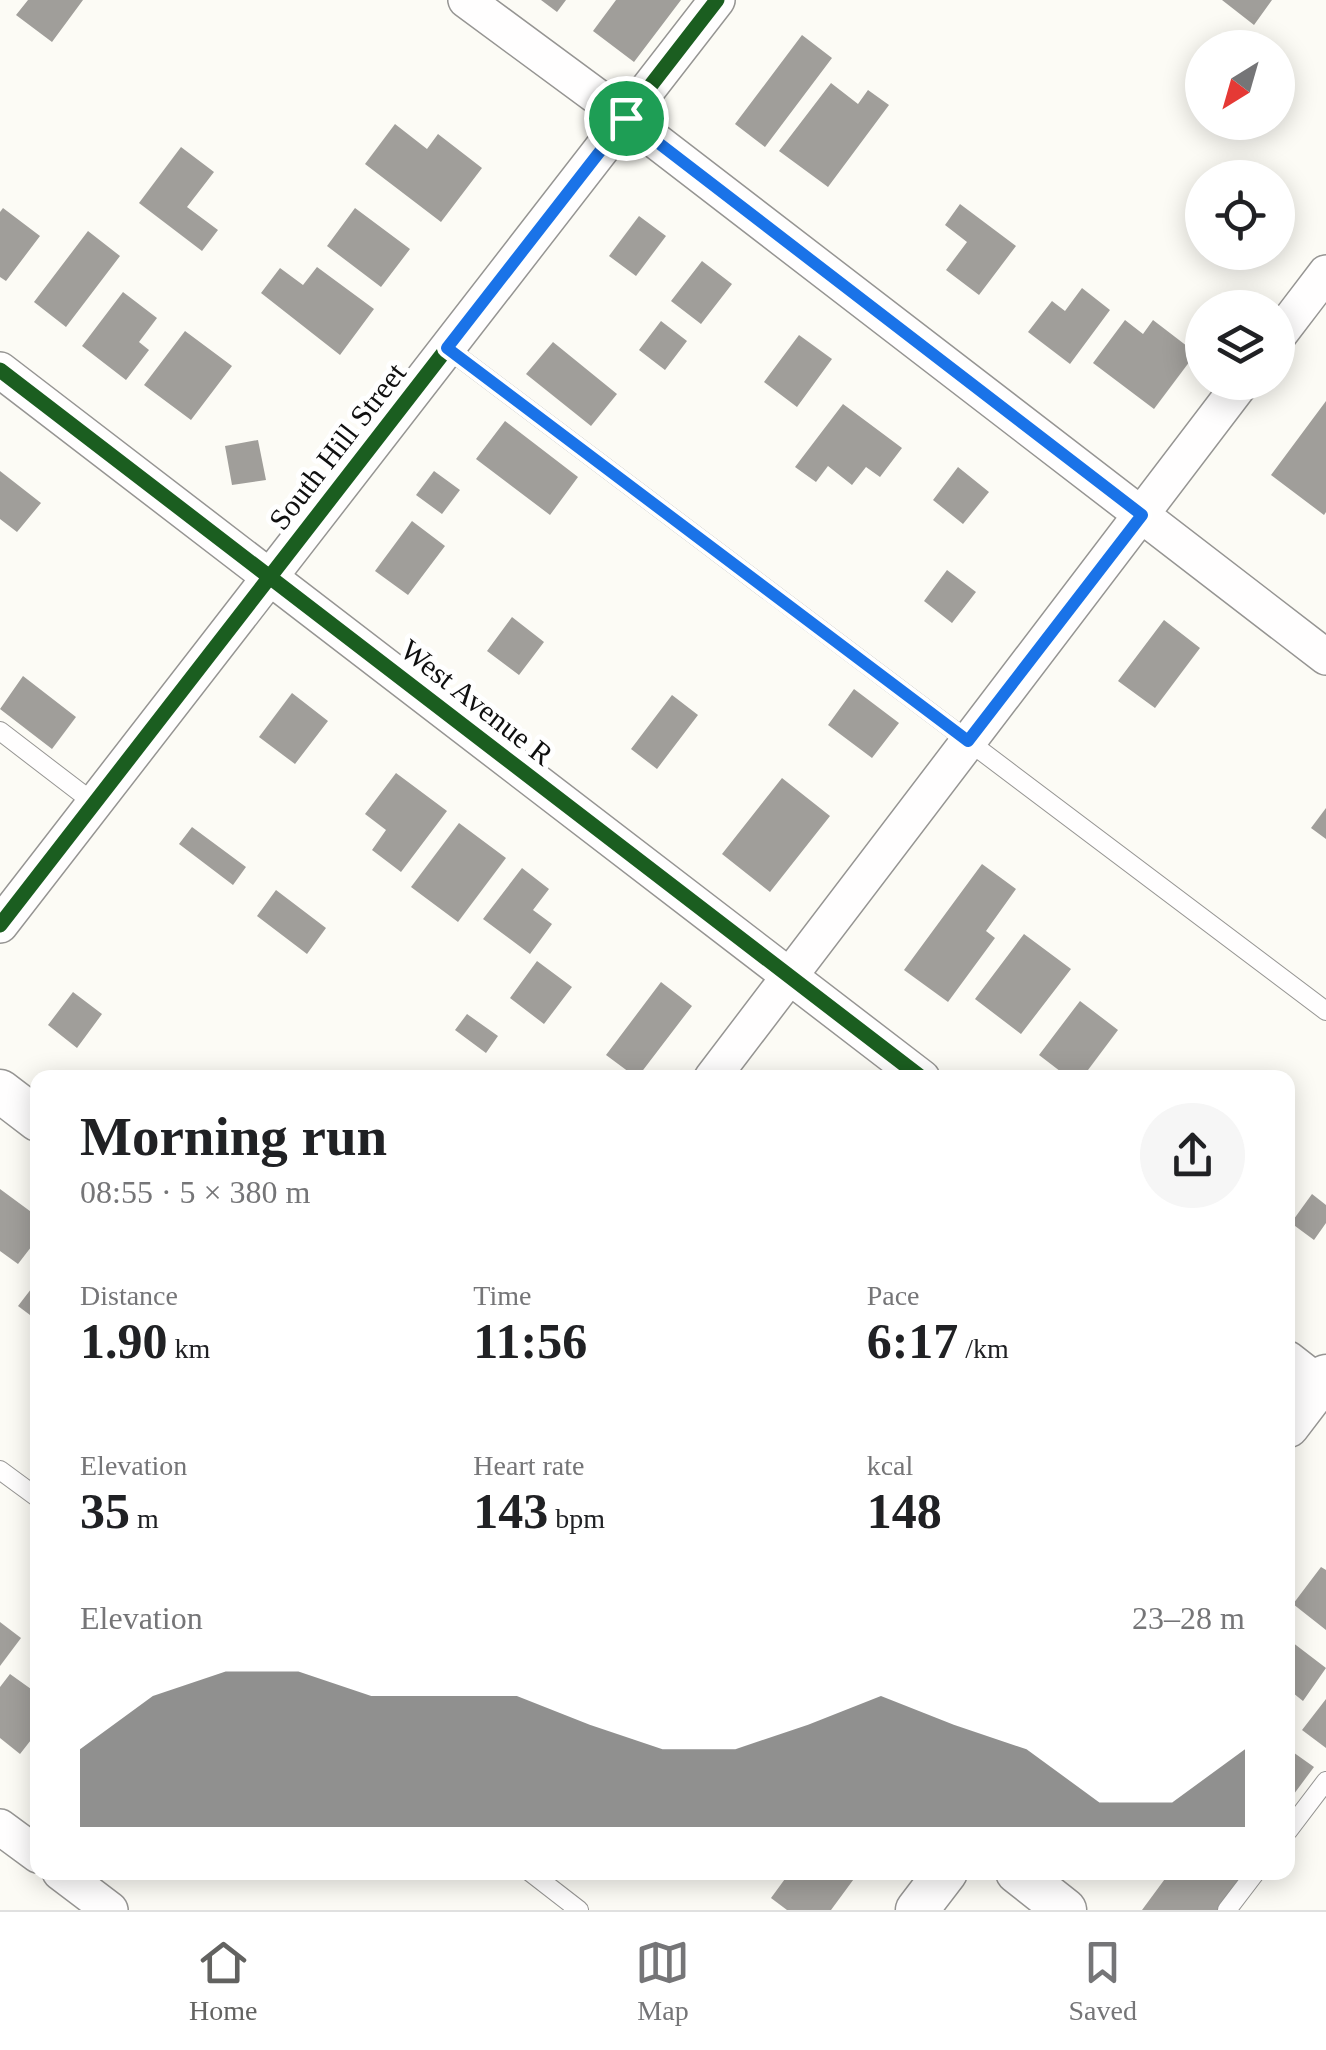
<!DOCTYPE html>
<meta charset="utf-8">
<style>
:root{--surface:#fff;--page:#f6f6f6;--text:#202124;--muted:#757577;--line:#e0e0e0;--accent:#626260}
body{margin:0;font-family:Georgia,serif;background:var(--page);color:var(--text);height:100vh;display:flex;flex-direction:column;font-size:38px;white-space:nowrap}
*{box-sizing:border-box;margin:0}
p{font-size:32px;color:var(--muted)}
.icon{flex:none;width:55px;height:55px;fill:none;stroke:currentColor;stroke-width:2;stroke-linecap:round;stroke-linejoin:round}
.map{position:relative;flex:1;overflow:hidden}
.details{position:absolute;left:30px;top:1070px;width:1265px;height:810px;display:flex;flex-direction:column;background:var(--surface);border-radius:20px;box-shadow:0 5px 25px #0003}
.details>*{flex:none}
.needle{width:65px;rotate:217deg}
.fabs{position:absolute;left:1185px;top:30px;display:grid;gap:20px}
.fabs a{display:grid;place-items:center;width:110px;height:110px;border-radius:50%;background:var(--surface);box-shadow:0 5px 25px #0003;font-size:50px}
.pin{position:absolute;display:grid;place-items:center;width:85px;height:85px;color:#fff;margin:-42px;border:5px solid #fff;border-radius:50%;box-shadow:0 2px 10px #0007}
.round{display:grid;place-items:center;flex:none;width:105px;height:105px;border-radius:52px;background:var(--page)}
.headline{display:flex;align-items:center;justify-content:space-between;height:170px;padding:0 50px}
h1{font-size:55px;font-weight:700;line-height:75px}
.stats{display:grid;grid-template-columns:repeat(3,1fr);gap:15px;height:170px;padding:10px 50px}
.stats div{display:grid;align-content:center}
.stats b{font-size:50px;font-weight:700}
.stats small{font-size:28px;font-weight:400}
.stats p{font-size:28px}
.chart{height:280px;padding:20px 50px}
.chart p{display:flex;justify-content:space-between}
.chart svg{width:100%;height:180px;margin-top:10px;fill:var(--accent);opacity:.7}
.menu{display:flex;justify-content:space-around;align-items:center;height:140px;border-top:2px solid var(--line);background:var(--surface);font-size:28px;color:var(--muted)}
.menu a{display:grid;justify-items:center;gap:5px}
.menu .on{color:var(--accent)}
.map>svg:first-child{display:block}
</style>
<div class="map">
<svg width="1326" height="1910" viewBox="0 0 1326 1910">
<rect width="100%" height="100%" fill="#fcfbf5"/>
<path fill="#a09e9a" d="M 28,0 L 83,0 L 52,42 L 16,15 Z
M 541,0 L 566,0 L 557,12 Z
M 616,0 L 681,0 L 634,62 L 593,31 Z
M 1222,0 L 1272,0 L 1254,25 Z
M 802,35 L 832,58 L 765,147 L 735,124 Z
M 831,83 L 858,104 L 868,90 L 889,105 L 828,187 L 779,151 Z
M 395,124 L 427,149 L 438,134 L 482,168 L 441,222 L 365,164 Z
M 181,147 L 214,172 L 187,207 L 218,230 L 202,251 L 139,203 Z
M 960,204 L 1016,246 L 979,295 L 946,270 L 967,242 L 945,225 Z
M 3,208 L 40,236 L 6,281 L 0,277 L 0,212 Z
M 355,208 L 410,249 L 381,287 L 327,246 Z
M 639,216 L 666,236 L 636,276 L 609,256 Z
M 88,231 L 120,256 L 66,327 L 34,302 Z
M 702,261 L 732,284 L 701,324 L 671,301 Z
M 317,267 L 374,309 L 340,355 L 261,293 L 280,268 L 303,285 Z
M 1082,288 L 1110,310 L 1070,364 L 1028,332 L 1052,301 L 1065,311 Z
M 123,292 L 157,318 L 139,342 L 149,350 L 126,380 L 82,346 Z
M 1125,320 L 1143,334 L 1153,320 L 1196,353 L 1154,409 L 1093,363 Z
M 661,321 L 687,341 L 665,370 L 639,350 Z
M 185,331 L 232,366 L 191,420 L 144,385 Z
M 799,335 L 832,359 L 797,407 L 764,382 Z
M 553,342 L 617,394 L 591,426 L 526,374 Z
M 1326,401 L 1326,512 L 1324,515 L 1271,475 Z
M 843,404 L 902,448 L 880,477 L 866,467 L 852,485 L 828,466 L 816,482 L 795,467 Z
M 505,421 L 578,477 L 550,515 L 476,459 Z
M 258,440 L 266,480 L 232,485 L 225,446 Z
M 958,467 L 989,492 L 963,524 L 933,500 Z
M 0,471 L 41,503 L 17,532 L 0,519 Z
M 434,471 L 460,490 L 442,514 L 416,495 Z
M 412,521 L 445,546 L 408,595 L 375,571 Z
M 947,570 L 976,592 L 952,623 L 924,601 Z
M 512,617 L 544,642 L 519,675 L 487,651 Z
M 1164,620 L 1200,648 L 1155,708 L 1118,681 Z
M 23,676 L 76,717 L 52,749 L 0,709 Z
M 854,689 L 899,723 L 872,758 L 828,725 Z
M 292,693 L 328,721 L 295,764 L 259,737 Z
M 672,695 L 698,715 L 657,769 L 631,749 Z
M 396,773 L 447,811 L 401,872 L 372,850 L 386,830 L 365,814 Z
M 782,778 L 830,816 L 770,892 L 722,854 Z
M 1326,808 L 1326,839 L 1311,828 Z
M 459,823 L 506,858 L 458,922 L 411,887 Z
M 192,827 L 246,867 L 233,885 L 179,844 Z
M 982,864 L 1016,889 L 986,931 L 995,938 L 948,1002 L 904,970 Z
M 522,868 L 549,889 L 533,910 L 552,924 L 530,954 L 483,919 Z
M 276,890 L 326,928 L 307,954 L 257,916 Z
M 1024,934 L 1071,969 L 1021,1034 L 975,999 Z
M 537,961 L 572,987 L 544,1024 L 510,998 Z
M 661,982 L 692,1006 L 637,1078 L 606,1055 Z
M 73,992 L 102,1014 L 77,1048 L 48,1025 Z
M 1080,1001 L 1118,1030 L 1082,1078 L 1069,1078 L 1039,1055 Z
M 467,1014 L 498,1036 L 486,1053 L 455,1030 Z
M 0,1189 L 38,1217 L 38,1238 L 18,1264 L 0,1251 Z
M 1312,1194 L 1326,1205 L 1326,1223 L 1314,1240 L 1291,1223 Z
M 38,1280 L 38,1321 L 18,1306 Z
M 1321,1567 L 1326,1570 L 1326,1630 L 1293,1604 Z
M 0,1622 L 21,1638 L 0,1666 Z
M 1288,1639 L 1326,1668 L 1303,1701 L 1288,1689 Z
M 10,1674 L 38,1694 L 38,1731 L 20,1754 L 0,1738 L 0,1687 Z
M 1326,1699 L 1326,1748 L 1302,1730 Z
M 1290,1750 L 1314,1767 L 1288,1802 L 1288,1753 Z
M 790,1872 L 859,1872 L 831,1910 L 787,1910 L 771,1898 Z
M 1170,1872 L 1250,1872 L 1222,1910 L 1142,1910 Z"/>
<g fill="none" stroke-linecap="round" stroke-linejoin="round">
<g stroke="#969593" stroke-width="20">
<path id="service" d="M 447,348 L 1326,1011
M 0,731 L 94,803
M 0,1470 L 38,1498
M 1288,1831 L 1326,1781
M 530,1872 L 579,1910
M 1227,1910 L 1256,1872"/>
</g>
<g stroke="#969593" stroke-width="38">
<path id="minor" d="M 466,0 L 626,118 L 1326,657
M 1278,336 L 1326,273
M 0,370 L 922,1078
M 0,925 L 717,0
M 712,1078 L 1242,382
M 1288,1359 L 1320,1384
M 0,1827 L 38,1855
M 60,1872 L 110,1910"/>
</g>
<g stroke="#969593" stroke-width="45">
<path id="tertiary" d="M 0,1091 L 38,1120
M 1288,1426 L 1326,1376
M 1017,1872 L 1065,1910
M 917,1910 L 946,1872"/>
</g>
<use href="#service" stroke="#fffefe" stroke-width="18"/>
<use href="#minor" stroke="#fffefe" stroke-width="35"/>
<use href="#tertiary" stroke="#fffefe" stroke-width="42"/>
<g stroke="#fff" stroke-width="21">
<path id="cycleway" d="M 0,370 L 922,1078
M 0,925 L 717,0"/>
</g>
<use href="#cycleway" stroke="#1b5e20" stroke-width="15"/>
</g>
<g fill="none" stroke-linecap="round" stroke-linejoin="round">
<g stroke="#fff" stroke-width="20">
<path id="route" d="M 626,118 L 1142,515 L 968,741 L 447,348 Z"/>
</g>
<use href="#route" stroke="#1a73e8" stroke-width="12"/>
</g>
<g text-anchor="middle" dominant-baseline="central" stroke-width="10" stroke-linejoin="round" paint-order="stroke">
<g font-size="30" fill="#0f0f0f" stroke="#fff">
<text transform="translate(337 446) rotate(-52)">South Hill Street</text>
<text transform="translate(477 702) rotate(38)">West Avenue R</text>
</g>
</g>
</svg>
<div class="fabs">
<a><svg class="needle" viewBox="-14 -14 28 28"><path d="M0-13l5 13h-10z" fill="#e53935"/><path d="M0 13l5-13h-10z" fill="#757577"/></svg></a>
<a><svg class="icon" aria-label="locate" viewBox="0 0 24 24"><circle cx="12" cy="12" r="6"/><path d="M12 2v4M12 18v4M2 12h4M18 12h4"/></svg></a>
<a><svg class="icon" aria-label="layers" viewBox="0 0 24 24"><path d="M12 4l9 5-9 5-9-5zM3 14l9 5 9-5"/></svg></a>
</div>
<div class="pin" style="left:626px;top:118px;background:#1e9e55"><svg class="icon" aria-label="arrive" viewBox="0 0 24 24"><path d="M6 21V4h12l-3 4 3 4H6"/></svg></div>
<section class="details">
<div class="headline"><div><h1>Morning run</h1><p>08:55 · 5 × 380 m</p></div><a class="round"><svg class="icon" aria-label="share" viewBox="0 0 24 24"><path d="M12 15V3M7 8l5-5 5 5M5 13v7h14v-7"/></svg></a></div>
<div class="stats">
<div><p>Distance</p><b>1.90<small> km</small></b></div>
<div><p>Time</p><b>11:56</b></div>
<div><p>Pace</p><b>6:17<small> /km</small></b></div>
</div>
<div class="stats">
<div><p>Elevation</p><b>35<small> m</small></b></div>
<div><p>Heart rate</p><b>143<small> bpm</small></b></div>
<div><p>kcal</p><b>148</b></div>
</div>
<div class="chart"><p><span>Elevation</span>23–28 m</p>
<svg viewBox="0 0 160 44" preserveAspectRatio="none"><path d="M0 44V25L10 12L20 6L30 6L40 12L50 12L60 12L70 19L80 25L90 25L100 19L110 12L120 19L130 25L140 38L150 38L160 25V44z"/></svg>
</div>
</section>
</div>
<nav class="menu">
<a class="on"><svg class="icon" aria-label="home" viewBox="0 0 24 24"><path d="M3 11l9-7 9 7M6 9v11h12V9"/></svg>Home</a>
<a><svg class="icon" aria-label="map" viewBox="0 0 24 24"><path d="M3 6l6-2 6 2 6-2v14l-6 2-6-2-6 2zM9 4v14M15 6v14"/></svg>Map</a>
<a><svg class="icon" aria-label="saved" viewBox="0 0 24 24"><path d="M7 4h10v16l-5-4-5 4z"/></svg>Saved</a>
</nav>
